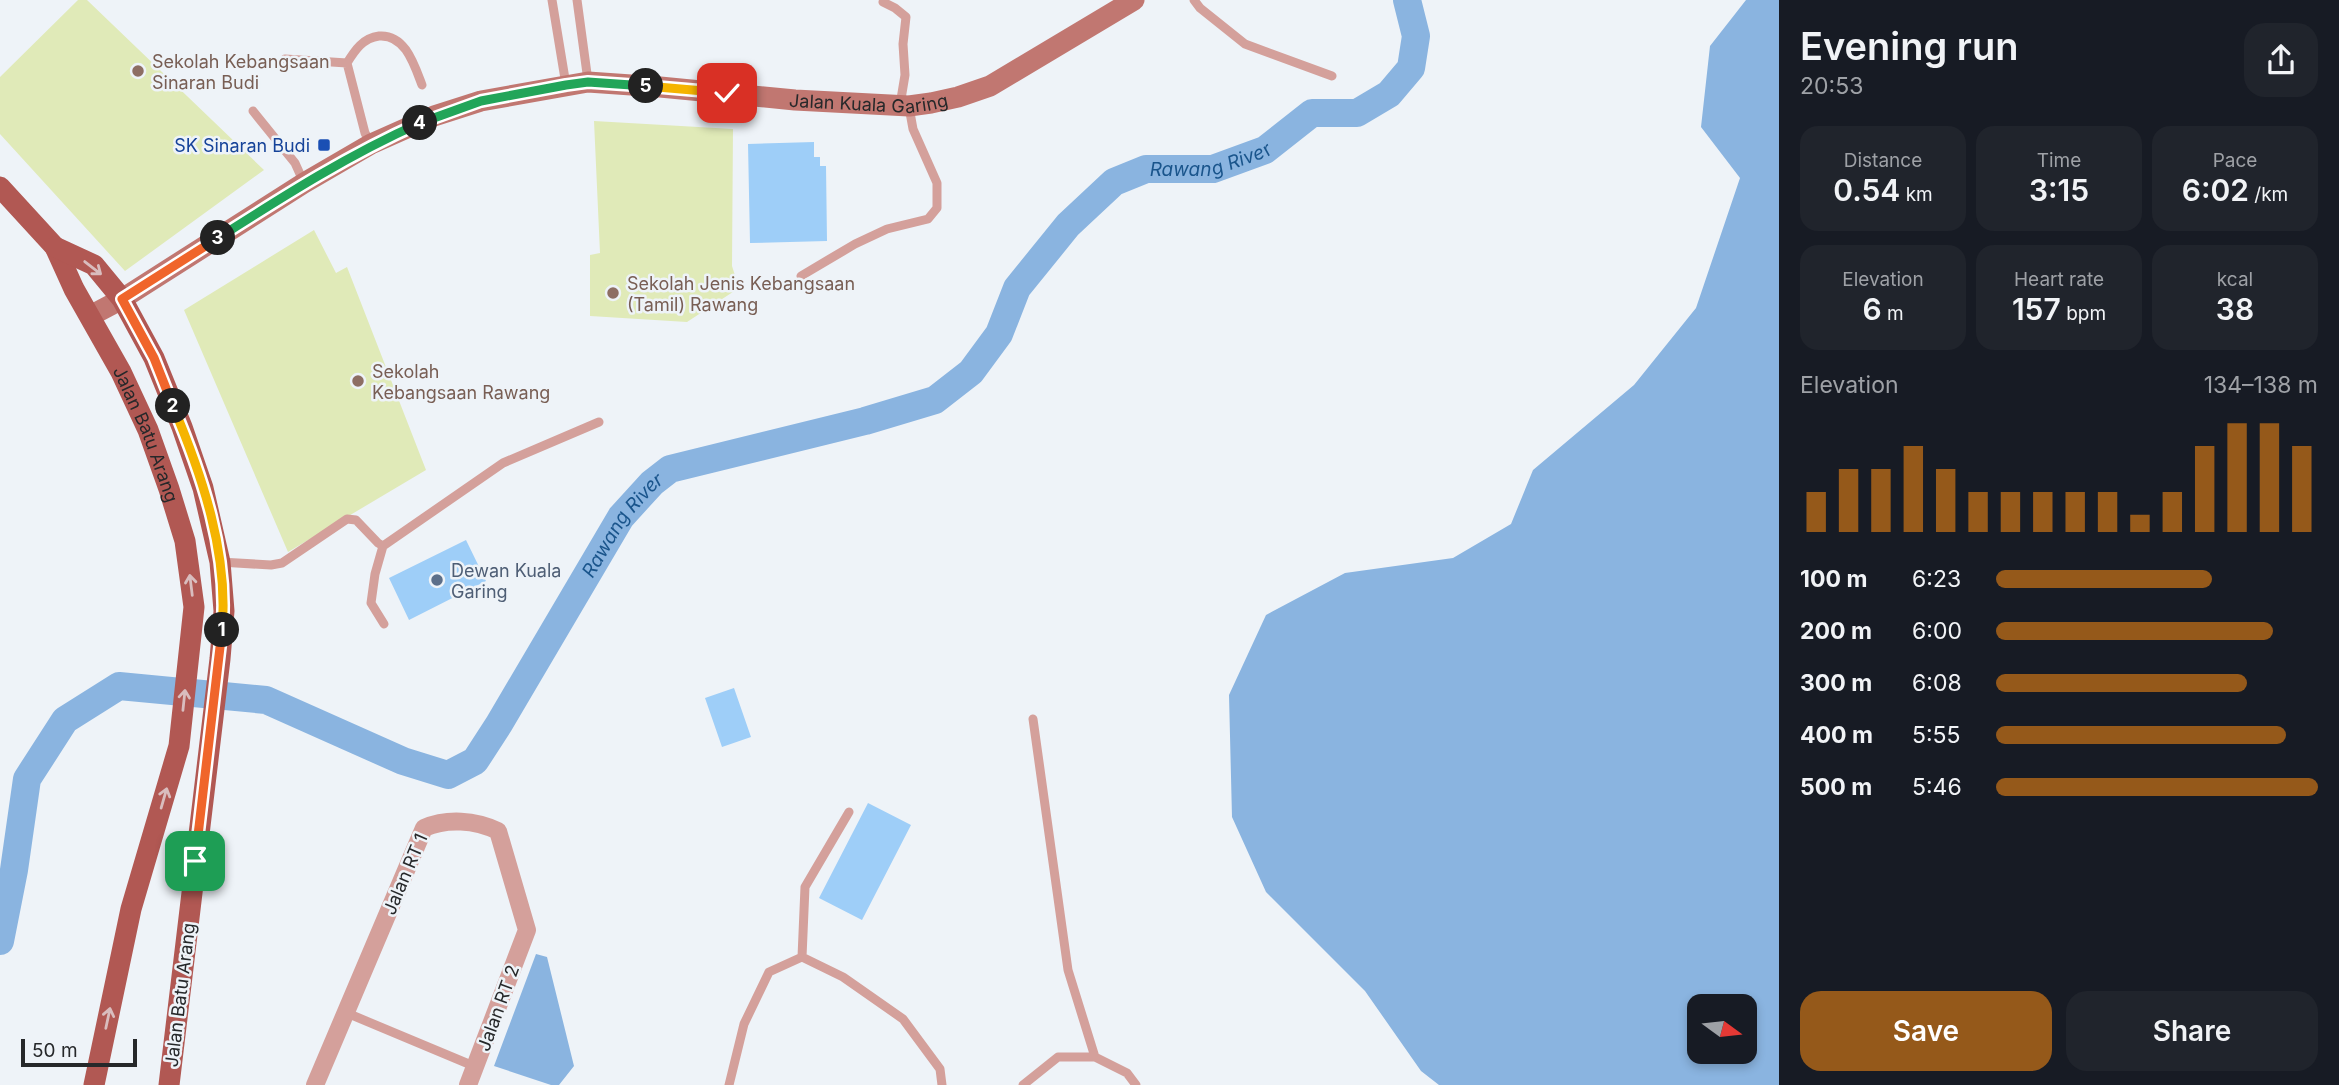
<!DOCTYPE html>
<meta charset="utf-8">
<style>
:root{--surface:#171b24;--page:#20242c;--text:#f1f3f6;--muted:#9ea1a6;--accent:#95591a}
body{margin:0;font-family:Inter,sans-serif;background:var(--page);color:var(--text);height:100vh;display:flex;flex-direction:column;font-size:26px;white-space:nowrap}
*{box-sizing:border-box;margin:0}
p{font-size:23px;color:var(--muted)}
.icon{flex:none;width:38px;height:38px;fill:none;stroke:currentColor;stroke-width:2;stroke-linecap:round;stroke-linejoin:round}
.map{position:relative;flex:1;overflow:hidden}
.panel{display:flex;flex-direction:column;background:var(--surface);width:560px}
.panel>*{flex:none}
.needle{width:46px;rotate:105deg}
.buttons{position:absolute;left:1687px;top:994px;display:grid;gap:14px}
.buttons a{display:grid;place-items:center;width:70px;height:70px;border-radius:14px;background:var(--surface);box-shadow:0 4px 10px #0003;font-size:35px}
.scale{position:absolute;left:21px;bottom:18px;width:116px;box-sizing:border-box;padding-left:7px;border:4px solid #26282a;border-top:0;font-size:19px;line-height:24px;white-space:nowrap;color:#26282a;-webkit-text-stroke:5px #eef3f8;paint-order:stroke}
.pin{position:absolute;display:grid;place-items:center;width:60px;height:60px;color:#fff;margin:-30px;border-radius:14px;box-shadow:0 4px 10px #0006}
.km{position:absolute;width:35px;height:35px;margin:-18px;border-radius:50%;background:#222;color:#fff;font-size:19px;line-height:35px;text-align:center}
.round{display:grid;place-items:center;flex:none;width:74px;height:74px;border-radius:21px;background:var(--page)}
.headline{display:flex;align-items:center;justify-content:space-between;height:119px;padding:0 21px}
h1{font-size:38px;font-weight:600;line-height:52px}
.figures{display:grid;grid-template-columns:repeat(3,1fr);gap:10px;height:119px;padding:7px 21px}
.figures div{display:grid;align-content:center;border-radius:18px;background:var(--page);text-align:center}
.figures b{font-size:30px;font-weight:600}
.figures small{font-size:19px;font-weight:400}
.figures p{font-size:19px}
.chart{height:196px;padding:14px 21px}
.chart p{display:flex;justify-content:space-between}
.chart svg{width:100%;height:126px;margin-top:7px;stroke:var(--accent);stroke-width:6}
.action{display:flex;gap:14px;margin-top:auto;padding:14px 21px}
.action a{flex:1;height:80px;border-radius:21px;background:var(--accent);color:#fff;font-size:28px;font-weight:600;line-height:80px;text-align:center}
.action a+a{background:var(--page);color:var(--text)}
ul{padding:0 21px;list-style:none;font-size:23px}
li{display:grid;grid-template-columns:112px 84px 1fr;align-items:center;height:52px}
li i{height:18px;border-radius:9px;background:var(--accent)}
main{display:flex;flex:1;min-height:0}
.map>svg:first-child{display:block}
</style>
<main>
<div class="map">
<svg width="1779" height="1085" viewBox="0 0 1779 1085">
<rect width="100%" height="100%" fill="#eef3f8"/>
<path fill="#e0eab8" d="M 78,0 L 87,0 L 264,170 L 125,271 L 0,134 L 0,77 Z
M 594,121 L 733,129 L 732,266 L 739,288 L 687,322 L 590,316 L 590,255 L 600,253 Z
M 314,230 L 336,273 L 347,267 L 426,470 L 288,552 L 184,310 Z"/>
<path fill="#8ab4e0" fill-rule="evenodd" d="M 1746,0 L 1779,0 L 1779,1085 L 1439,1085 L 1421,1071 L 1365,991 L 1266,892 L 1232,817 L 1229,695 L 1266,615 L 1345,573 L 1453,558 L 1511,524 L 1533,470 L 1634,385 L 1696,308 L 1740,178 L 1701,127 L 1710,46 ZM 1745,1006 L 1745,1052 L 1699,1052 L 1699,1006 Z
M 536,954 L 547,957 L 574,1066 L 559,1085 L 551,1085 L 494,1066 Z"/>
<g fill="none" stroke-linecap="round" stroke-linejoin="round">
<path stroke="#8ab4e0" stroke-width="28" id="s1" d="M 0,941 L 14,870 L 27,779 L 65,720 L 119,686 L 266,700 L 403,761 L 448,775 L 475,761 L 499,724 L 621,517 L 652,483 L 670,469 L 865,421 L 935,400 L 971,372 L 999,334 L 1017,288 L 1068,225 L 1114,182 L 1146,169 L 1213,169 L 1265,150 L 1312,113 L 1357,113 L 1389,94 L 1411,68 L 1416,36 L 1407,0"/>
</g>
<path fill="#9ecef8" d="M 814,142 L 814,157 L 820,157 L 820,166 L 826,166 L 827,241 L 750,243 L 748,144 Z
M 466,540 L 486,581 L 409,620 L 389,578 Z
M 734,688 L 751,737 L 722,747 L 705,698 Z
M 868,803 L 911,825 L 862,920 L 819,898 Z"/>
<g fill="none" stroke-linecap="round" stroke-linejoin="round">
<path stroke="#d4a09b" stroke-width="9" d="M 552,0 L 566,85
M 577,0 L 588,81
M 1194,0 L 1200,8 L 1245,44 L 1332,76
M 883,2 L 895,8 L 906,17 L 903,44 L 905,75 L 900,105
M 285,59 L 347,63
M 253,111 L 295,163 L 304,183
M 371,144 L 365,133 L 347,63 C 355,50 363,38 379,36 C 405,34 414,64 422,85
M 801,276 L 855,244 L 887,229 L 928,219 L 937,208 L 937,183 L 913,129 L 909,107
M 383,546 L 375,574 L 371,603 L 384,624
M 220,562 L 271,565 L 282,563 L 347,519 L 356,520 L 378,543 L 383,546 L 503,463 L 599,422
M 1033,719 L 1068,970 L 1095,1057
M 802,957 L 843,977 L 903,1019 L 940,1069 L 942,1085
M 347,1013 L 476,1067
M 729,1085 L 744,1024 L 769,972 L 802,957 L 805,887 L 849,812
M 1023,1085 L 1058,1057 L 1095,1057 L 1127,1073 L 1136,1085"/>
<path stroke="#d4a09b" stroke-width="18" d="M 315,1085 L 424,828 C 447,818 475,820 498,831 L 527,930 L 468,1085"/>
<path stroke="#c17771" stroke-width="21" id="s2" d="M 90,316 L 122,299 L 304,183 L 371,144 L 434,116 L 481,101 L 588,82 L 660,87 L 795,100 L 909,106 L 931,103 L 958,97 L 990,86 L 1134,0"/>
<g stroke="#b15853" stroke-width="21">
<path id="s3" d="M 0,187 L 55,247 L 74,289 L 121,372 L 148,430 L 169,489 L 185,541 L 194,607 L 179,746 L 131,909 L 94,1085"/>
<path d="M 55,247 L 94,265 L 122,299 L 154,358 L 182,427 L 203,488 L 220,562 L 224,611 L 220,659 L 169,1085"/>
</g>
</g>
<defs><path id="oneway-shaft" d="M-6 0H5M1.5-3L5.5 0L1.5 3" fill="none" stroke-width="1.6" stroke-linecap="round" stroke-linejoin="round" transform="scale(1.75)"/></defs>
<g stroke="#d9bdbe">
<use href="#oneway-shaft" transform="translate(93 268) rotate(38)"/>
<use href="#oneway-shaft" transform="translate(191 585) rotate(-97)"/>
<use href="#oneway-shaft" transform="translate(184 700) rotate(-84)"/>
<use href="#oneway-shaft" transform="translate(164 798) rotate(-74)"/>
<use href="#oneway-shaft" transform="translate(108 1018) rotate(-78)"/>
</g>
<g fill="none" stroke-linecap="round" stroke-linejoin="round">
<g stroke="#fff" stroke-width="14">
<path id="split-1" d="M 195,861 L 222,630"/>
</g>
<g stroke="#fff" stroke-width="14">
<path id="split-2" d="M 173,406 C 202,475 229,554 222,630"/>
</g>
<g stroke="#fff" stroke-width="14">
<path id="split-3" d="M 173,406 L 154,358 L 122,299 L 218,238"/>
</g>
<g stroke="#fff" stroke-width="14">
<path id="split-4" d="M 218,238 C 284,196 348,155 420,123"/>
</g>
<g stroke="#fff" stroke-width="14">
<path id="split-5" d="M 420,123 L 481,101 L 566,85 L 588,82 L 646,86"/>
</g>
<g stroke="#fff" stroke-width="14">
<path id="split-6" d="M 646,86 L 727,93"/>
</g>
<use href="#split-1" stroke="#f0652b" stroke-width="9"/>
<use href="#split-2" stroke="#f5b400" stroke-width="9"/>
<use href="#split-3" stroke="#f0652b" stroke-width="9"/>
<use href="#split-4" stroke="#22a559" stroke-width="9"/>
<use href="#split-5" stroke="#22a559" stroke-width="9"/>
<use href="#split-6" stroke="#f5b400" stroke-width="9"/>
</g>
<g fill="#8d6e63" stroke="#eef3f8" stroke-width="2.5">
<circle cx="138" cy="71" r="7"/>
<circle cx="613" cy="293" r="7"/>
<circle cx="358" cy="381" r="7"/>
</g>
<rect fill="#1a4fb4" stroke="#eef3f8" stroke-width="2.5" x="317" y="138" width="14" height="14" rx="3.5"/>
<circle fill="#5c6f8a" stroke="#eef3f8" stroke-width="2.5" cx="437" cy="580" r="7"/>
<g text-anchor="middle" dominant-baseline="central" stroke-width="5" stroke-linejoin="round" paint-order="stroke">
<g font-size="18" fill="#785e54" stroke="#eef3f8" text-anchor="start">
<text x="152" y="61">Sekolah Kebangsaan<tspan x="152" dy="21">Sinaran Budi</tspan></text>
<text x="627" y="283">Sekolah Jenis Kebangsaan<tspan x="627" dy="21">(Tamil) Rawang</tspan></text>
<text x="372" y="371">Sekolah<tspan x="372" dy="21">Kebangsaan Rawang</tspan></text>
</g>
<g font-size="18" fill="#26282a" stroke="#eef3f8">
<text stroke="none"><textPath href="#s2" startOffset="838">Jalan Kuala Garing</textPath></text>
<text stroke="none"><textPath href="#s3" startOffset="290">Jalan Batu Arang</textPath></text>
<text transform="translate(405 874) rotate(-67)">Jalan RT 1</text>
<text transform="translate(180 995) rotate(-83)">Jalan Batu Arang</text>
<text transform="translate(498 1008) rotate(-70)">Jalan RT 2</text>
</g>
<g font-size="18" fill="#164399" stroke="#eef3f8" text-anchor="end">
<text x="310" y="145">SK Sinaran Budi</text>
</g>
<g font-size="18" fill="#4e5e75" stroke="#eef3f8" text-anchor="start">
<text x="451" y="570">Dewan Kuala<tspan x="451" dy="21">Garing</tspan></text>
</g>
<g font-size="19" font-style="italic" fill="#1a558c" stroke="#eef3f8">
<text stroke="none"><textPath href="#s1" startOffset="1687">Rawang River</textPath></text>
<text stroke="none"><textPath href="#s1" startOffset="952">Rawang River</textPath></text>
</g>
</g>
</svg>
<div class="buttons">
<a><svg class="needle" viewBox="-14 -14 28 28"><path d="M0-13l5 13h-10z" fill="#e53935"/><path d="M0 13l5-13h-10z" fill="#9ea1a6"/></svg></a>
</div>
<div class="scale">50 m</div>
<div class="pin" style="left:195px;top:861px;background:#1e9e55"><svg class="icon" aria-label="arrive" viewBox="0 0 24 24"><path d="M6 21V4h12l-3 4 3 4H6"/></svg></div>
<div class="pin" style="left:727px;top:93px;background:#d93025"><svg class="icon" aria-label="check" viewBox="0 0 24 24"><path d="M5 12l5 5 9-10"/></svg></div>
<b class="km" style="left:222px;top:630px">1</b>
<b class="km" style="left:173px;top:406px">2</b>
<b class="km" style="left:218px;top:238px">3</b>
<b class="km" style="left:420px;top:123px">4</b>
<b class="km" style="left:646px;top:86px">5</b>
</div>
<section class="panel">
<div class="headline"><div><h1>Evening run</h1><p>20:53</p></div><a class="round"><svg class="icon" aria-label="share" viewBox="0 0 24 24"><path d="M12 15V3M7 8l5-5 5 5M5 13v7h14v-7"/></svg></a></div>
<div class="figures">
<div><p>Distance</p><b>0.54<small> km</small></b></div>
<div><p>Time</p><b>3:15</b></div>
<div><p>Pace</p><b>6:02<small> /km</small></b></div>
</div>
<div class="figures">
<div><p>Elevation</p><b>6<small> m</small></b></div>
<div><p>Heart rate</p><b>157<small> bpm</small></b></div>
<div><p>kcal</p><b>38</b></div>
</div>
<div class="chart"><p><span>Elevation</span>134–138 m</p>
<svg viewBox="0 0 160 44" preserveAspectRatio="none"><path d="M5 44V30M15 44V22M25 44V22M35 44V14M45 44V22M55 44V30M65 44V30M75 44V30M85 44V30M95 44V30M105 44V38M115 44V30M125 44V14M135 44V6M145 44V6M155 44V14"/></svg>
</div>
<ul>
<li><b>100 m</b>6:23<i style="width:67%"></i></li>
<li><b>200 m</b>6:00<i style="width:86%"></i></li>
<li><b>300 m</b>6:08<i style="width:78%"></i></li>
<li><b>400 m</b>5:55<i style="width:90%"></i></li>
<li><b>500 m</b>5:46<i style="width:100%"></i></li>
</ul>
<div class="action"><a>Save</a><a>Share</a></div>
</section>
</main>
